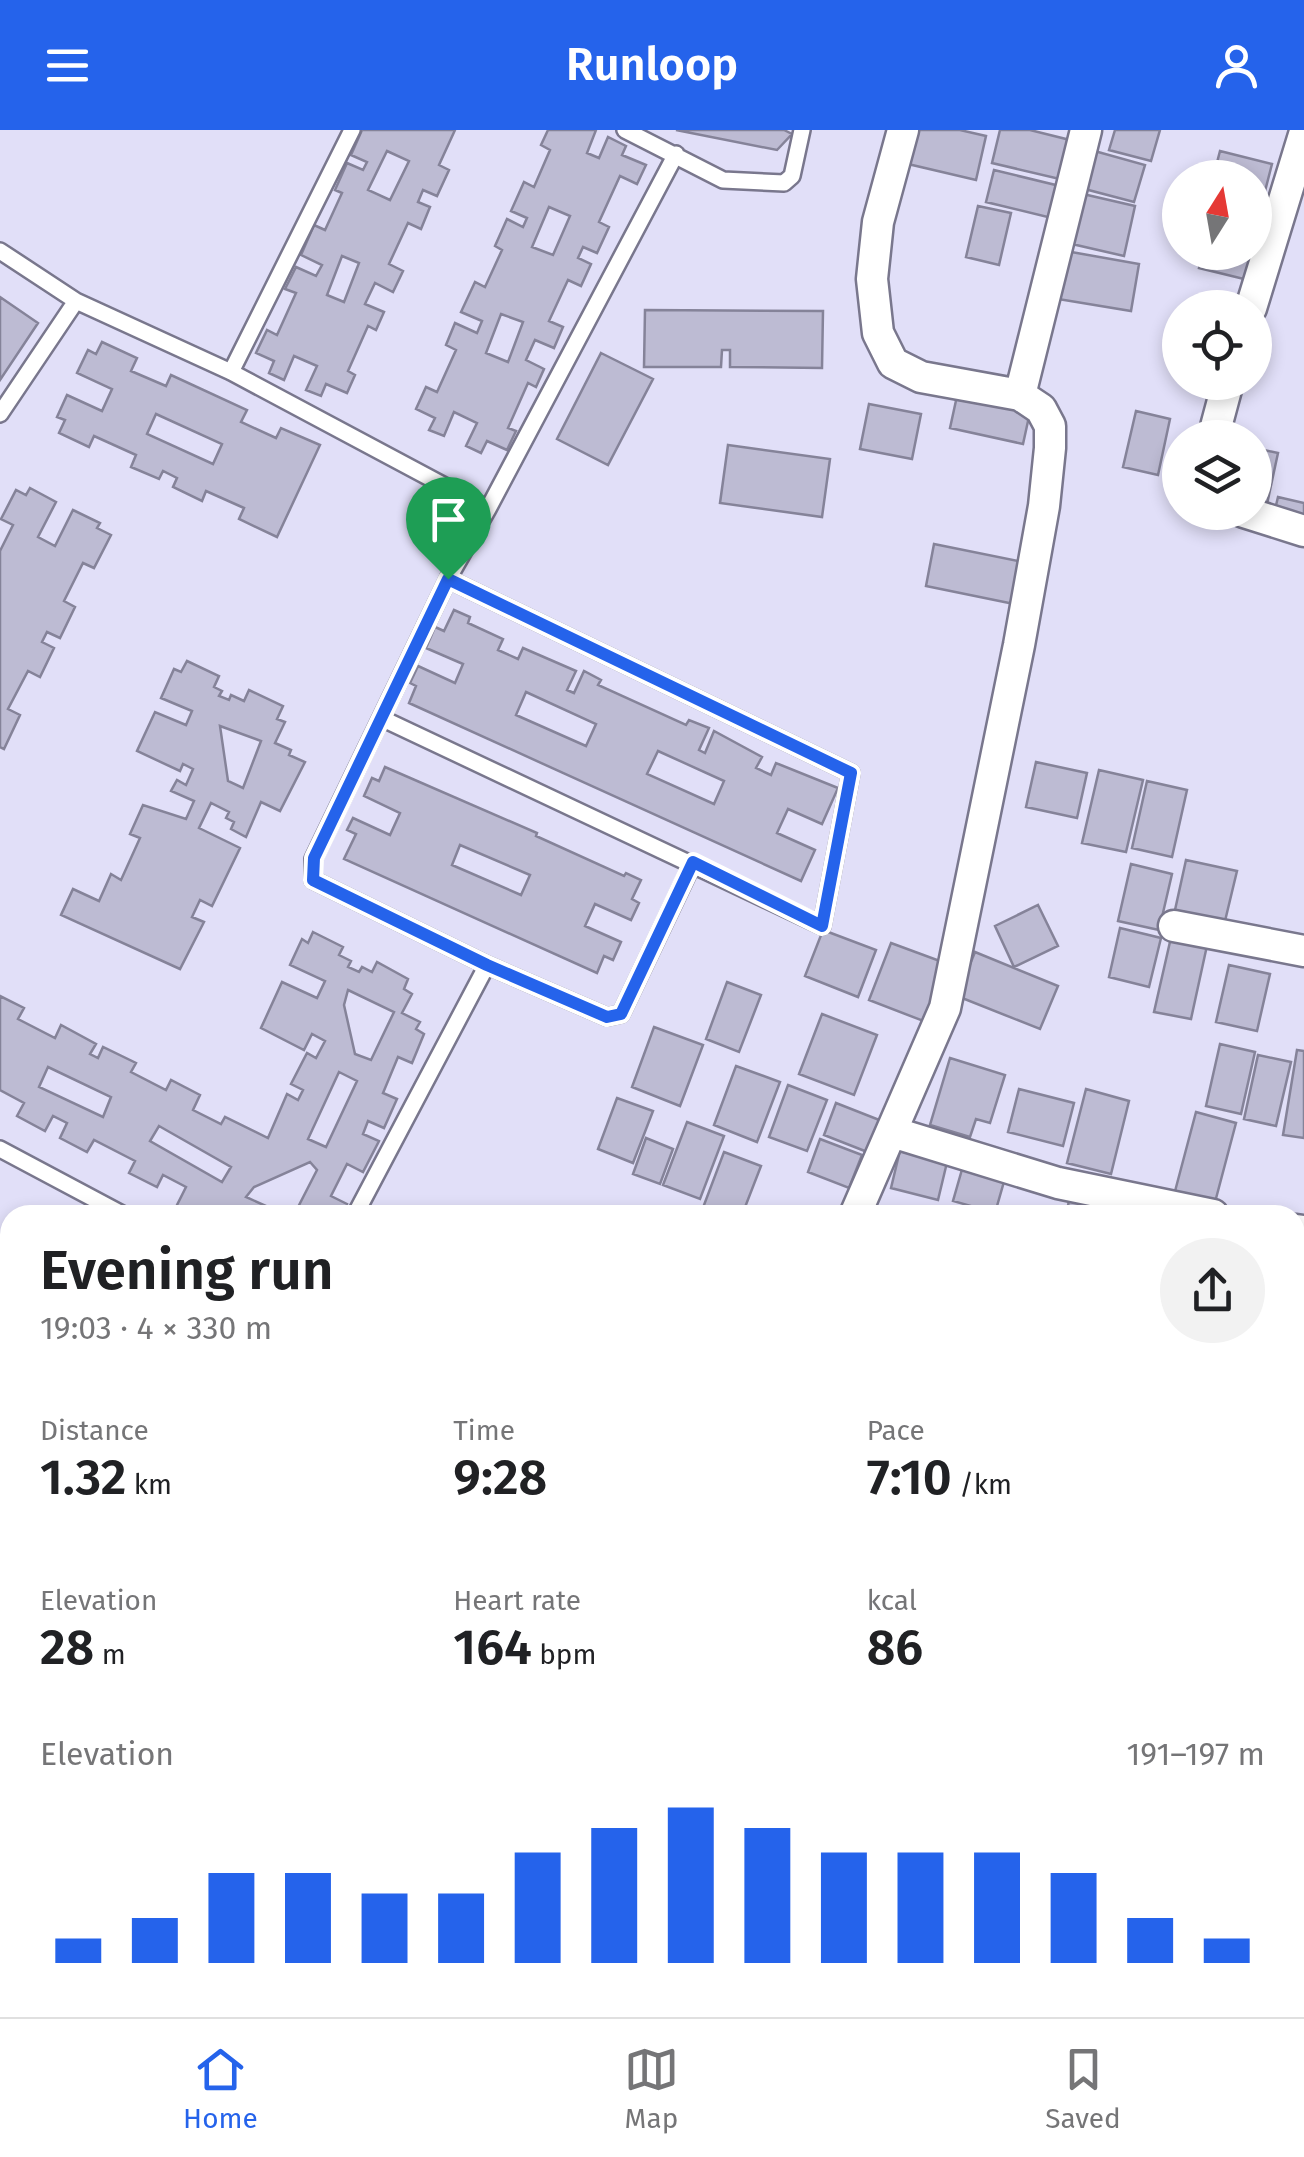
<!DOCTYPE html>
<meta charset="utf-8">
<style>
:root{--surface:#fff;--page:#f2f2f2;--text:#202124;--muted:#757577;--line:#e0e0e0;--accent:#2563eb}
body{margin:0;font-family:"Fira Sans",sans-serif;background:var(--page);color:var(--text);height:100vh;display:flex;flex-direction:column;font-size:38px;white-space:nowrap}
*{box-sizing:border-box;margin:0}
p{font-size:32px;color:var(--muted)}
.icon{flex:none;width:55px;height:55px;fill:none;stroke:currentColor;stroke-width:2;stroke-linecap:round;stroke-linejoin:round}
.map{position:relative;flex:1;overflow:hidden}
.side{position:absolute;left:0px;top:1075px;width:1305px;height:812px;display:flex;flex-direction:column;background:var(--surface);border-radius:30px 30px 0 0;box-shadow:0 5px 15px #0003}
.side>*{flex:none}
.needle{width:65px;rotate:11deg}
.fabs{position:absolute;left:1162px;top:30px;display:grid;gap:20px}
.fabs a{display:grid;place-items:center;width:110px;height:110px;border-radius:50%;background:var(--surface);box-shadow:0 5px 15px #0003;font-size:50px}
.pin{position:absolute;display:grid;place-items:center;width:85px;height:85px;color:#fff;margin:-102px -42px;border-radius:50% 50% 50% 0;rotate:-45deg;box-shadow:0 0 10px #0007}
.pin .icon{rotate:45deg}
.round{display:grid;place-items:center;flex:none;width:105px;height:105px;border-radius:52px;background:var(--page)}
.overview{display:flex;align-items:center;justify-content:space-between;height:170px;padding:0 40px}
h1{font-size:55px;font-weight:600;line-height:75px}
.stats{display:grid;grid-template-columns:repeat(3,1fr);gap:15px;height:170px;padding:10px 40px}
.stats div{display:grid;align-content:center}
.stats b{font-size:50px;font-weight:600}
.stats small{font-size:28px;font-weight:400}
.stats p{font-size:28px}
.chart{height:280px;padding:20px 40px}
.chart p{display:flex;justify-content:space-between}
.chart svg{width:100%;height:180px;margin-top:10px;stroke:var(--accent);stroke-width:6}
header{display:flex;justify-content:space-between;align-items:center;height:130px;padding:0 40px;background:var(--accent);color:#fff;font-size:45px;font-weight:600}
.tab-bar{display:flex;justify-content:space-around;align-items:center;height:140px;border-top:2px solid var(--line);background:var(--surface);font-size:28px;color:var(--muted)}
.tab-bar a{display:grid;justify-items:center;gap:5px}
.tab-bar .active{color:var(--accent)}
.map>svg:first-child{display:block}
</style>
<header><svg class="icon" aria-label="menu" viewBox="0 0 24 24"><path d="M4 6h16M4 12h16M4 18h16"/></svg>Runloop<svg class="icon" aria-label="person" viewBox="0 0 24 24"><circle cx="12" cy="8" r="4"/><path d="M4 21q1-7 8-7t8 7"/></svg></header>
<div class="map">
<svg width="1304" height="1887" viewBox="0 0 1304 1887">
<rect width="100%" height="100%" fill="#e1dff8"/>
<path fill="#bdbbd3" stroke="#858399" stroke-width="2.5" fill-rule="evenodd" d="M 362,0 L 455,0 L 439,35 L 449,40 L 437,66 L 423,60 L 418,72 L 430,77 L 421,99 L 408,93 L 389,134 L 403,141 L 393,162 L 375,153 L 365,174 L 384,182 L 376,200 L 368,196 L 348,241 L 355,245 L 347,263 L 326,254 L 321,266 L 306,260 L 317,236 L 294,226 L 284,250 L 269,243 L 274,231 L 256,223 L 267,200 L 277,205 L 296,163 L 285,159 L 296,137 L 316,146 L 322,135 L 301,125 L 314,95 L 325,100 L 342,63 L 335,60 L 347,33 L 363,40 L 367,32 L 351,25 ZM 387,21 L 409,31 L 390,70 L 368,60 ZM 342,126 L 359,133 L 344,172 L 327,165 Z
M 548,0 L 596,0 L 587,23 L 599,28 L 608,7 L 626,16 L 622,25 L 646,35 L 637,54 L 620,46 L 599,92 L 609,97 L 597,123 L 583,117 L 578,128 L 591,134 L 581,156 L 568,150 L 549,191 L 563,197 L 554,218 L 535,210 L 526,230 L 544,239 L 536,257 L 528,253 L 508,298 L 516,301 L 507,320 L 487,311 L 481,323 L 466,316 L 477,293 L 454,282 L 444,306 L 429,300 L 435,288 L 416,279 L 426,257 L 437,262 L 456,220 L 446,215 L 455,193 L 477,203 L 482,191 L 461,182 L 475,152 L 485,157 L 502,120 L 495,116 L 507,89 L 523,97 L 527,88 L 511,81 L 524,52 L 534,57 L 550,20 L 541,15 ZM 549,77 L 570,86 L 553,125 L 532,117 ZM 501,184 L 523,192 L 508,232 L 486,223 Z
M 676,0 L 784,0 L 792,4 L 777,20 Z
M 916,0 L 960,0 L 986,6 L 976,50 L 908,34 Z
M 1000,0 L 1030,0 L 1074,11 L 1064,50 L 992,33 Z
M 1115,0 L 1160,0 L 1151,31 L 1109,20 Z
M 1091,20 L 1145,35 L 1134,72 L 1081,58 Z
M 1220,21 L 1272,34 L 1264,65 L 1255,63 L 1255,48 L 1213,48 Z
M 994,40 L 1068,58 L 1060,90 L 986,72 Z
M 1083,64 L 1135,76 L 1124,126 L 1072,114 Z
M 978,76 L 1011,83 L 999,135 L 966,127 Z
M 1060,120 L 1139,134 L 1131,181 L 1052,168 Z
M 1203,122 L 1255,122 L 1248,150 L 1199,138 Z
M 0,167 L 38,193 L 0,250 Z
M 645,180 L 823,181 L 822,238 L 730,237 L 730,220 L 722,220 L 721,237 L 644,237 Z
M 102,212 L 137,228 L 131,241 L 166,256 L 171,245 L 247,280 L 241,292 L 276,308 L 281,298 L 320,315 L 277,407 L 239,389 L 244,378 L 206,361 L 202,371 L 173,357 L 177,348 L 163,341 L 159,349 L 131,337 L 136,325 L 94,306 L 89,317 L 59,303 L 65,290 L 57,287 L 67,265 L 102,281 L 112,259 L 77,243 L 88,220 L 96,224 ZM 156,284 L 222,314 L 213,334 L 147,304 Z
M 601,223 L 653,249 L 608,335 L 557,309 Z
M 957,266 L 1030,282 L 1023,314 L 950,298 Z
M 869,274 L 921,284 L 912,329 L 860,319 Z
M 1136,281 L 1170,289 L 1158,345 L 1123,337 Z
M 728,315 L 830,329 L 822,387 L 720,373 Z
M 1255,318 L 1278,323 L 1267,374 L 1255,372 Z
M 30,358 L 56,372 L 38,407 L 55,416 L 73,380 L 100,393 L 97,398 L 111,405 L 94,438 L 83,433 L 64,471 L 75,477 L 60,508 L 47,502 L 42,512 L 54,518 L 40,547 L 28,541 L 8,579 L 20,585 L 4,619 L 0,617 L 0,421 L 13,395 L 1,389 L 16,360 L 26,365 Z
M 1278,367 L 1304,373 L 1304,395 L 1273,388 Z
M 934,414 L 1023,432 L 1014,474 L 926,456 Z
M 454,480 L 470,487 L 468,493 L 503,509 L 498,520 L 518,529 L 523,518 L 576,541 L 567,560 L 574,563 L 584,541 L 601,550 L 598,555 L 686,595 L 689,590 L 709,598 L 699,620 L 705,623 L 714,601 L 762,627 L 756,638 L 771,645 L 776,633 L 838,658 L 822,694 L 788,679 L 777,703 L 815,720 L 801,751 L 409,573 L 416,556 L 410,553 L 418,536 L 455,553 L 463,534 L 426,518 L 435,497 L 444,501 ZM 526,562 L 596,594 L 586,616 L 516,585 ZM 658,621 L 724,651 L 714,674 L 647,644 Z
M 187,531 L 219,546 L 214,557 L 222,561 L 219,566 L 229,570 L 231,565 L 244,571 L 249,560 L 283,576 L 277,589 L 285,592 L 275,613 L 291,620 L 289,625 L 305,632 L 280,681 L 261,672 L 246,707 L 231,699 L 234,692 L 226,688 L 229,682 L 211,673 L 199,698 L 240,718 L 212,776 L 200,770 L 192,787 L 204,792 L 180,839 L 61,785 L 73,759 L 99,771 L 111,744 L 121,750 L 140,708 L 130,704 L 143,675 L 186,689 L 194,671 L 171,661 L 177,650 L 186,655 L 193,639 L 183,634 L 180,641 L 137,621 L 155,582 L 186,595 L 192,581 L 161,568 L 174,539 L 181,542 ZM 220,596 L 261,611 L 243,658 L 228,651 Z
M 1036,632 L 1087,643 L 1077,688 L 1026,677 Z
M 385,637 L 537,703 L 536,706 L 624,746 L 626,743 L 641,750 L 632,769 L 639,773 L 631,790 L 595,774 L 585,796 L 621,812 L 613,830 L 604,826 L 597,843 L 344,729 L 356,704 L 347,700 L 353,688 L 390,705 L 400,683 L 364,666 L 372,648 L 379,651 ZM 460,715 L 530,745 L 521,765 L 452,735 Z
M 1099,640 L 1143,650 L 1126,722 L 1082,713 Z
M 1147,651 L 1187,660 L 1172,727 L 1132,718 Z
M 1186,730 L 1237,741 L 1225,791 L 1175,780 Z
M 1131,734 L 1172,744 L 1159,800 L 1118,791 Z
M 1038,775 L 1058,816 L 1014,837 L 995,796 Z
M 1120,798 L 1161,808 L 1149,857 L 1109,847 Z
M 823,800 L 876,820 L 858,867 L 805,846 Z
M 313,802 L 343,817 L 339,825 L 351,831 L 348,837 L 359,842 L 362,837 L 372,842 L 377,832 L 408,849 L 404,859 L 412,864 L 402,883 L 420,892 L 416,899 L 424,904 L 412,933 L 398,927 L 383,963 L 397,969 L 384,998 L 368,991 L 363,1004 L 379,1011 L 363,1042 L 347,1034 L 331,1066 L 347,1074 L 342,1085 L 294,1085 L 317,1040 L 310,1032 L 254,1057 L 246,1067 L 286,1085 L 187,1085 L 175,1079 L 186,1057 L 163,1045 L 157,1057 L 129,1043 L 135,1031 L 94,1010 L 87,1022 L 60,1008 L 67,993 L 53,986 L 45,1001 L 17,986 L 24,973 L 0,960 L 0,866 L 24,878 L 18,889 L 55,908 L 61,895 L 96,914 L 90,924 L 98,928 L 103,917 L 136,933 L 131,942 L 166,960 L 171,950 L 200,965 L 193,980 L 221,994 L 225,987 L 268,1008 L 287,964 L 298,970 L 303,960 L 291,954 L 307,923 L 316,928 L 325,911 L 312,904 L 304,920 L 261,898 L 282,852 L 317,868 L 325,851 L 290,835 L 302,809 L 308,813 ZM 348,860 L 394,882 L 371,930 L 355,924 L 344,875 ZM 48,937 L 111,967 L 103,987 L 39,957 ZM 339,942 L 357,951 L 326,1017 L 308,1009 ZM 159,996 L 231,1037 L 222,1052 L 150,1011 Z
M 1172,803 L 1208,811 L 1191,889 L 1154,882 Z
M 891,813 L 948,834 L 926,892 L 869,870 Z
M 975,822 L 1058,856 L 1040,899 L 957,866 Z
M 1229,835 L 1270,844 L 1257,901 L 1216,892 Z
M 727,852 L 761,865 L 739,922 L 706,909 Z
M 822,884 L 877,905 L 854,965 L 799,944 Z
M 654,897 L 703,915 L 680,976 L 632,957 Z
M 1220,914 L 1255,922 L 1241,984 L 1206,976 Z
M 1297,920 L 1304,921 L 1304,1008 L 1283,1005 Z
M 1258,925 L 1291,932 L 1276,996 L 1244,989 Z
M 950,928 L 1005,945 L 990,993 L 976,989 L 970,1007 L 930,995 Z
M 736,936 L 780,952 L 757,1012 L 714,995 Z
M 788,955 L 827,970 L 807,1021 L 769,1007 Z
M 1019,959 L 1074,973 L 1063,1016 L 1008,1002 Z
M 1086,959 L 1129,971 L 1111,1044 L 1067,1033 Z
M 617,968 L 653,981 L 633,1033 L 598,1019 Z
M 836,973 L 887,993 L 875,1025 L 824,1005 Z
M 1196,982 L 1236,993 L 1214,1076 L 1174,1065 Z
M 687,992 L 724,1006 L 700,1069 L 663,1055 Z
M 646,1008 L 673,1019 L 660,1054 L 633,1044 Z
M 820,1009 L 862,1025 L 849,1058 L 808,1042 Z
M 902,1012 L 949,1024 L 938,1070 L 891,1058 Z
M 724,1022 L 761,1036 L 742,1085 L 730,1085 L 704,1075 Z
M 963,1036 L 1005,1048 L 995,1083 L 953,1071 Z
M 1070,1066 L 1126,1080 L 1125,1085 L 1066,1085 Z
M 1295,1555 L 1304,1557 L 1304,1582 L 1295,1580 Z
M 1295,1585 L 1304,1587 L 1295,1636 Z
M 0,1672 L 10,1679 L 10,1763 L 0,1778 Z"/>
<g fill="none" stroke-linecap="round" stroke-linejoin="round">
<g stroke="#79778d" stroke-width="20">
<path id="lane" d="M 625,0 L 723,50 L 784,53 L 792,46 L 802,0
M 0,121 L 76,171 L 231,242 L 488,379 L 448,449 L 313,729 L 313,750 L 487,835 L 355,1085
M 231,242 L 352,0
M 0,284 L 76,171
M 488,379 L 676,24
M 381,588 L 822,796 L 851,643 L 448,449
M 487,835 L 607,887 L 621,884 L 693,733
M 0,1019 L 124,1085"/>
</g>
<g stroke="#79778d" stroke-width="35">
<path id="street" d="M 1251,178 L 1304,5
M 1020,265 L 1086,0
M 1213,308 L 1228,252
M 1244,382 L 1304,401
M 1174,796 L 1304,821
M 892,1002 L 1058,1053 L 1213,1085
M 855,1085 L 945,878 L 1019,515 L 1044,376 L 1050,318 L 1050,296 L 1041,279 L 1020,265 L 921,247 L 893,233 L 878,203 L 872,149 L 878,92 L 903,0
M 1295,1100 L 1304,1101
M 1295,1536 L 1304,1538
M 1295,1645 L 1304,1647
M 1295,1792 L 1304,1793
M 742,1878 L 744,1887
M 1179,1887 L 1182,1878"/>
</g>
<use href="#lane" stroke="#fff" stroke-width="15"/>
<use href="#street" stroke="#fff" stroke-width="30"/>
</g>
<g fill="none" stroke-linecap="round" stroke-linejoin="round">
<g stroke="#fff" stroke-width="20">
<path id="route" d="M 448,449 L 851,643 L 822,796 L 693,732 L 621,884 L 607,887 L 487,835 L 313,750 L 314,728 Z"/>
</g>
<use href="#route" stroke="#2563eb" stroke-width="12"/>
</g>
</svg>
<div class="fabs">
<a><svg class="needle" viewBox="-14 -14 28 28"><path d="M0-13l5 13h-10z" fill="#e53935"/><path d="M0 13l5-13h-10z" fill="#757577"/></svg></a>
<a><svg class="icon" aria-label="locate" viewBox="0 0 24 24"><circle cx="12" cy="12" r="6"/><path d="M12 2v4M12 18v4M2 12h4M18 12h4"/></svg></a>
<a><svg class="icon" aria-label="layers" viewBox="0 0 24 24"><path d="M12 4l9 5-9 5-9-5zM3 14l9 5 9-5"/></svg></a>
</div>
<div class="pin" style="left:448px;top:449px;background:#1e9e55"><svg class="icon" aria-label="arrive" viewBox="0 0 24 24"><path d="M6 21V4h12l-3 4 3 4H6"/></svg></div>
<section class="side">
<div class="overview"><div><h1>Evening run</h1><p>19:03 · 4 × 330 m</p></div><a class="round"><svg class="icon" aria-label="share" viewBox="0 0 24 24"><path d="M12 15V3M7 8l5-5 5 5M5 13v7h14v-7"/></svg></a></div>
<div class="stats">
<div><p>Distance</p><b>1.32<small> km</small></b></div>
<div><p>Time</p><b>9:28</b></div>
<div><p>Pace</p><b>7:10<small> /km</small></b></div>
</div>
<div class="stats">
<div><p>Elevation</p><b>28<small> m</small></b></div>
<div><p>Heart rate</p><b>164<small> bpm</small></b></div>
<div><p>kcal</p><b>86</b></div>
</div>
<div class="chart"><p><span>Elevation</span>191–197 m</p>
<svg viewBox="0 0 160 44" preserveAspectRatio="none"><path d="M5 44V38M15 44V33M25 44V22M35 44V22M45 44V27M55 44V27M65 44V17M75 44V11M85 44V6M95 44V11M105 44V17M115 44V17M125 44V17M135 44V22M145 44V33M155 44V38"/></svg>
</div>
</section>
</div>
<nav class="tab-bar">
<a class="active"><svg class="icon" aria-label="home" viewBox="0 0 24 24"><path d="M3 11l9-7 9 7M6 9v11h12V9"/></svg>Home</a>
<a><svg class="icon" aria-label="map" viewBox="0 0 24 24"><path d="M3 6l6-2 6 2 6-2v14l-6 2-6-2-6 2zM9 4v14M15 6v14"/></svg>Map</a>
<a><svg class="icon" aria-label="saved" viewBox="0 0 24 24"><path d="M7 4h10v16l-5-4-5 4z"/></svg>Saved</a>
</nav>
